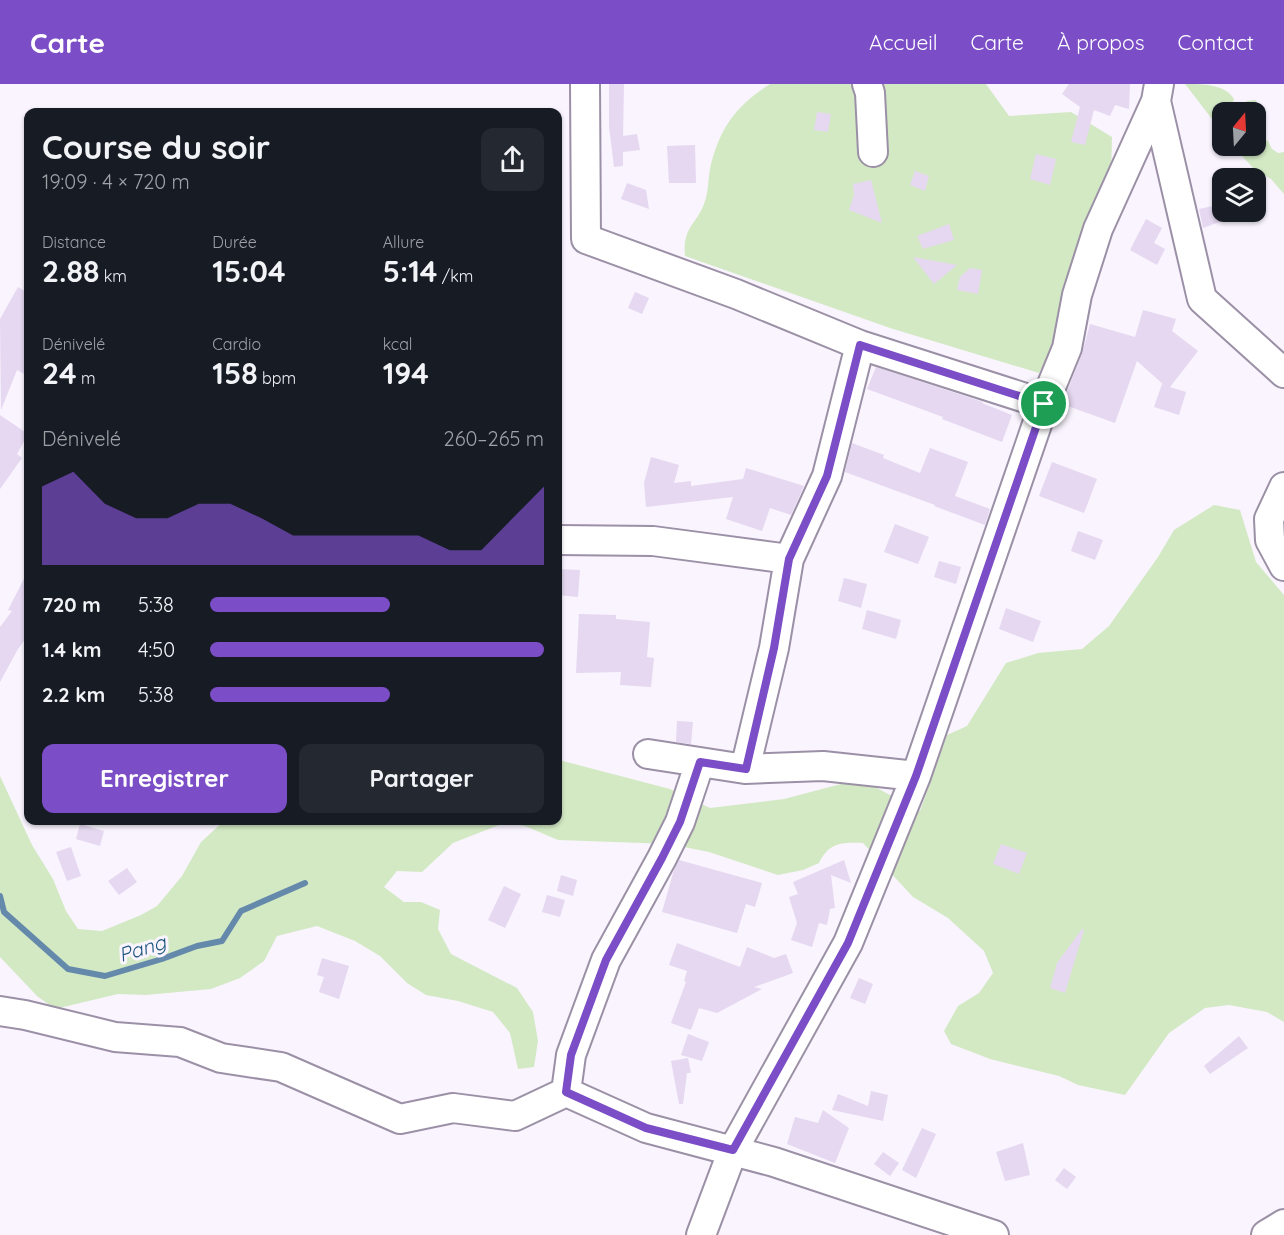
<!DOCTYPE html>
<html lang="fr">
<meta charset="utf-8">
<style>
:root{--surface:#171b24;--page:#242831;--text:#f1f3f6;--muted:#9ea1a6;--accent:#7b4dc6}
body{margin:0;font-family:Quicksand,sans-serif;background:var(--page);color:var(--text);height:100vh;display:flex;flex-direction:column;font-size:22px;white-space:nowrap}
*{box-sizing:border-box;margin:0}
p{font-size:20px;color:var(--muted)}
.icon{flex:none;width:33px;height:33px;fill:none;stroke:currentColor;stroke-width:2;stroke-linecap:round;stroke-linejoin:round}
.map{position:relative;flex:1;overflow:hidden}
.panel{position:absolute;left:24px;top:24px;width:538px;height:717px;display:flex;flex-direction:column;background:var(--surface);border-radius:12px;box-shadow:0 2px 4px #0004}
.panel>*{flex:none}
.needle{width:39px;rotate:18deg}
.controls{position:absolute;left:1212px;top:18px;display:grid;gap:12px}
.controls a{display:grid;place-items:center;width:54px;height:54px;border-radius:12px;background:var(--surface);box-shadow:0 2px 4px #0004;font-size:30px}
.pin{position:absolute;display:grid;place-items:center;width:51px;height:51px;color:#fff;margin:-26px;border:3px solid #fff;border-radius:50%;box-shadow:0 2px 6px #0007}
.round{display:grid;place-items:center;flex:none;width:63px;height:63px;border-radius:12px;background:var(--page)}
.overview{display:flex;align-items:center;justify-content:space-between;height:102px;padding:0 18px}
h1{font-size:33px;font-weight:700;line-height:45px}
.figures{display:grid;grid-template-columns:repeat(3,1fr);gap:9px;height:102px;padding:6px 18px}
.figures div{display:grid;align-content:center}
.figures b{font-size:30px;font-weight:700}
.figures small{font-size:16px;font-weight:400}
.figures p{font-size:16px}
.chart{height:168px;padding:12px 18px}
.chart p{display:flex;justify-content:space-between}
.chart svg{width:100%;height:108px;margin-top:6px;fill:var(--accent);opacity:.7}
.cta{display:flex;gap:12px;margin-top:auto;padding:12px 18px}
.cta a{flex:1;height:69px;border-radius:12px;background:var(--accent);color:#fff;font-size:24px;font-weight:700;line-height:69px;text-align:center}
.cta a+a{background:var(--page);color:var(--text)}
ul{padding:0 18px;list-style:none;font-size:20px}
li{display:grid;grid-template-columns:96px 72px 1fr;align-items:center;height:45px}
li i{height:15px;border-radius:8px;background:var(--accent)}
header{display:flex;align-items:center;gap:36px;box-sizing:border-box;height:84px;padding:0 30px;background:var(--accent);color:#fff}
header strong{font-size:28px}
nav{display:flex;gap:33px;margin-inline-start:auto;font-size:21px}
.map>svg:first-child{display:block}
</style>
<header>
<strong>Carte</strong>
<nav><a>Accueil</a><a>Carte</a><a>À propos</a><a>Contact</a></nav>
</header>
<div class="map">
<svg width="1284" height="1151" viewBox="0 0 1284 1151">
<rect width="100%" height="100%" fill="#f9f4fe"/>
<path fill="#d3e9c4" d="M 770,0 L 986,0 L 1009,32 L 1071,28 L 1112,53 L 1111,92 L 1056,257 L 1039,289 L 890,244 L 685,172 C 682,142 698,140 705,117 C 709,105 708,92 711,80 C 721,42 737,21 770,0 Z
M 1185,0 C 1203,0 1225,0 1234,15 L 1230,24 L 1231,28 L 1222,28 L 1222,48 Z
M 1256,16 L 1262,45 L 1257,52 L 1260,55 L 1268,57 L 1272,65 L 1278,69 L 1284,68 L 1284,110 L 1271,95 L 1254,85 L 1233,62 L 1256,62 L 1256,28 L 1234,28 L 1247,17 Z
M 1214,421 L 1240,426 L 1256,478 L 1284,511 L 1284,938 L 1267,928 L 1229,921 L 1205,924 L 1169,949 L 1125,1011 L 1078,1001 L 1059,992 L 990,975 L 951,960 L 944,947 L 958,922 L 979,909 L 993,889 L 984,867 L 948,834 L 913,813 L 863,759 C 842,758 829,758 819,779 L 803,786 L 778,791 L 709,768 L 669,760 L 558,756 L 525,742 L 504,739 L 453,759 L 422,788 L 397,787 L 384,803 L 404,818 L 421,818 L 440,826 L 438,845 L 451,870 L 517,904 L 533,928 L 538,957 L 534,983 L 518,985 L 510,949 L 493,928 L 458,917 L 426,911 L 407,899 L 380,872 L 355,857 L 317,842 L 277,852 L 264,877 L 240,894 L 211,905 L 146,911 L 118,910 L 55,925 L 37,912 L 0,873 L 0,692 L 32,761 L 53,795 L 66,827 L 78,845 L 102,847 L 141,831 L 157,822 L 182,792 L 201,758 L 224,737 L 558,736 L 559,676 L 670,705 L 710,724 L 784,715 L 860,695 L 920,727 L 947,651 L 967,642 L 1006,579 L 1038,569 L 1082,565 L 1109,542 L 1158,473 L 1174,446 Z"/>
<g fill="none" stroke-linecap="round" stroke-linejoin="round">
<path stroke="#6589ab" stroke-width="6" d="M 0,812 L 4,828 L 68,885 L 105,892 L 162,875 L 197,862 L 222,857 L 241,827 L 305,799"/>
</g>
<path fill="#e5d8f0" d="M 609,0 L 624,0 L 623,52 L 637,50 L 640,66 L 623,68 L 623,82 L 614,83 L 609,42 Z
M 1069,0 L 1130,0 L 1129,25 L 1115,21 L 1110,32 L 1094,26 L 1085,61 L 1071,58 L 1080,23 L 1062,10 Z
M 817,28 L 831,30 L 828,48 L 814,46 Z
M 695,61 L 696,99 L 669,99 L 667,62 Z
M 1036,70 L 1056,75 L 1050,101 L 1030,95 Z
M 915,87 L 929,92 L 925,107 L 910,101 Z
M 871,96 L 882,139 L 849,126 L 854,111 L 853,100 Z
M 627,99 L 646,106 L 649,125 L 621,115 Z
M 1222,120 L 1222,137 L 1203,144 L 1199,125 Z
M 1146,135 L 1162,144 L 1154,159 L 1165,165 L 1157,181 L 1130,166 Z
M 949,140 L 954,156 L 923,165 L 917,152 Z
M 913,173 L 957,181 L 934,200 Z
M 970,184 L 982,186 L 978,210 L 957,206 L 960,193 Z
M 18,203 L 28,209 L 28,292 L 17,286 L 1,326 L 0,235 Z
M 635,208 L 649,214 L 642,230 L 628,224 Z
M 1143,226 L 1176,235 L 1172,247 L 1198,267 L 1170,303 L 1186,308 L 1179,331 L 1154,323 L 1162,300 L 1164,301 L 1137,277 L 1115,339 L 1062,320 L 1082,270 L 1090,240 L 1135,253 Z
M 876,283 L 983,318 L 982,319 L 1012,331 L 1002,358 L 942,335 L 943,333 L 867,305 Z
M 0,331 L 28,350 L 17,370 L 22,374 L 0,405 Z
M 852,359 L 884,371 L 883,374 L 920,389 L 930,364 L 968,378 L 955,412 L 990,425 L 985,441 L 934,422 L 935,421 L 845,388 Z
M 651,373 L 679,381 L 674,399 L 691,397 L 691,402 L 743,395 L 746,384 L 804,402 L 791,431 L 770,424 L 762,447 L 726,435 L 733,413 L 646,423 L 644,399 Z
M 1052,378 L 1097,395 L 1084,429 L 1039,412 Z
M 895,440 L 929,453 L 918,480 L 884,468 Z
M 1078,447 L 1103,456 L 1095,476 L 1071,467 Z
M 939,477 L 961,483 L 956,500 L 934,493 Z
M 558,485 L 580,486 L 578,513 L 558,511 Z
M 28,487 L 28,551 L 18,565 L 0,598 L 0,543 L 12,527 L 8,526 Z
M 844,494 L 867,500 L 861,524 L 838,517 Z
M 1006,524 L 1041,537 L 1033,558 L 999,545 Z
M 867,526 L 901,536 L 896,555 L 862,545 Z
M 579,530 L 616,531 L 616,535 L 650,538 L 647,573 L 654,574 L 651,603 L 620,601 L 621,588 L 576,589 Z
M 677,637 L 693,638 L 691,660 L 676,658 Z
M 80,740 L 104,747 L 100,762 L 76,755 Z
M 1001,760 L 1027,769 L 1019,790 L 993,780 Z
M 71,763 L 81,792 L 67,797 L 56,768 Z
M 679,776 L 762,799 L 755,823 L 746,820 L 737,849 L 662,828 L 674,786 Z
M 844,776 L 851,799 L 831,791 L 835,824 L 830,825 L 827,841 L 819,839 L 812,863 L 791,856 L 797,839 L 789,813 L 798,810 L 793,798 Z
M 127,784 L 137,798 L 119,811 L 108,797 Z
M 561,791 L 577,796 L 573,812 L 557,807 Z
M 504,802 L 521,810 L 505,844 L 488,836 Z
M 547,811 L 565,816 L 560,833 L 542,828 Z
M 1082,845 L 1084,846 L 1065,909 L 1050,904 L 1057,879 Z
M 677,859 L 740,883 L 747,863 L 774,874 L 786,870 L 793,889 L 754,903 L 762,905 L 717,929 L 699,924 L 691,946 L 671,939 L 686,898 L 684,897 L 687,887 L 669,881 Z
M 322,874 L 349,882 L 339,915 L 319,908 L 324,893 L 317,891 Z
M 859,894 L 873,900 L 865,920 L 850,914 Z
M 688,950 L 709,958 L 702,977 L 681,971 Z
M 1239,952 L 1248,964 L 1210,990 L 1204,982 Z
M 688,974 L 691,989 L 687,989 L 683,1020 L 679,1020 L 671,977 Z
M 871,1007 L 888,1011 L 883,1037 L 832,1026 L 838,1010 L 868,1022 Z
M 823,1026 L 849,1044 L 835,1079 L 787,1060 L 795,1033 L 818,1039 Z
M 922,1044 L 936,1050 L 916,1094 L 902,1086 Z
M 1023,1059 L 1030,1091 L 1005,1097 L 996,1068 Z
M 883,1068 L 899,1079 L 890,1092 L 874,1080 Z
M 1064,1084 L 1076,1093 L 1067,1105 L 1055,1096 Z"/>
<g fill="none" stroke-linecap="round" stroke-linejoin="round">
<g stroke="#9b90a6" stroke-width="32">
<path id="minor" d="M 585,0 L 586,155 L 736,210 L 860,261 L 1044,320
M 867,0 L 870,9 L 873,68
M 1156,17 L 1202,215 L 1284,289
M 1284,403 L 1269,435 L 1270,456 L 1284,482
M 558,456 L 653,457 L 789,475
M 648,670 L 745,685 L 823,682 L 916,692
M 745,685 L 774,564 L 789,475 L 827,392 L 860,261
M 0,927 L 25,931 L 115,953 L 180,958 L 221,974 L 281,983 L 400,1035 L 453,1024 L 515,1032 L 566,1008 L 646,1044 L 774,1078 L 994,1151
M 566,1008 L 571,971 L 606,876 L 662,774 L 680,738 L 700,678
M 701,1151 L 733,1066 L 848,859 L 916,692 L 1044,320 L 1067,264 L 1077,211 L 1098,145 L 1156,17 L 1159,0
M 1266,1151 L 1284,1140"/>
</g>
<use href="#minor" stroke="#fff" stroke-width="28"/>
</g>
<g fill="none" stroke-linecap="round" stroke-linejoin="round">
<g stroke="#fff" stroke-width="12">
<path id="route" d="M 860,261 L 1044,320 L 916,692 L 848,859 L 733,1066 L 646,1044 L 566,1008 L 571,971 L 606,876 L 662,774 L 680,738 L 700,678 L 746,685 L 774,564 L 789,475 L 827,392 Z"/>
</g>
<use href="#route" stroke="#7b4dc6" stroke-width="8"/>
</g>
<g text-anchor="middle" dominant-baseline="central" stroke-width="6" stroke-linejoin="round" paint-order="stroke">
<g font-size="20" font-style="italic" fill="#1b547f" stroke="#f9f4fe">
<text transform="translate(142 864) rotate(-17)">Pang</text>
</g>
</g>
</svg>
<div class="controls">
<a><svg class="needle" viewBox="-14 -14 28 28"><path d="M0-13l5 13h-10z" fill="#e53935"/><path d="M0 13l5-13h-10z" fill="#9ea1a6"/></svg></a>
<a><svg class="icon" aria-label="layers" viewBox="0 0 24 24"><path d="M12 4l9 5-9 5-9-5zM3 14l9 5 9-5"/></svg></a>
</div>
<div class="pin" style="left:1044px;top:320px;background:#1e9e55"><svg class="icon" aria-label="arrive" viewBox="0 0 24 24"><path d="M6 21V4h12l-3 4 3 4H6"/></svg></div>
<section class="panel">
<div class="overview"><div><h1>Course du soir</h1><p>19:09 · 4 × 720 m</p></div><a class="round"><svg class="icon" aria-label="share" viewBox="0 0 24 24"><path d="M12 15V3M7 8l5-5 5 5M5 13v7h14v-7"/></svg></a></div>
<div class="figures">
<div><p>Distance</p><b>2.88<small> km</small></b></div>
<div><p>Durée</p><b>15:04</b></div>
<div><p>Allure</p><b>5:14<small> /km</small></b></div>
</div>
<div class="figures">
<div><p>Dénivelé</p><b>24<small> m</small></b></div>
<div><p>Cardio</p><b>158<small> bpm</small></b></div>
<div><p>kcal</p><b>194</b></div>
</div>
<div class="chart"><p><span>Dénivelé</span>260–265 m</p>
<svg viewBox="0 0 160 44" preserveAspectRatio="none"><path d="M0 44V12L10 6L20 19L30 25L40 25L50 19L60 19L70 25L80 32L90 32L100 32L110 32L120 32L130 38L140 38L150 25L160 12V44z"/></svg>
</div>
<ul>
<li><b>720 m</b>5:38<i style="width:54%"></i></li>
<li><b>1.4 km</b>4:50<i style="width:100%"></i></li>
<li><b>2.2 km</b>5:38<i style="width:54%"></i></li>
</ul>
<div class="cta"><a>Enregistrer</a><a>Partager</a></div>
</section>
</div>
